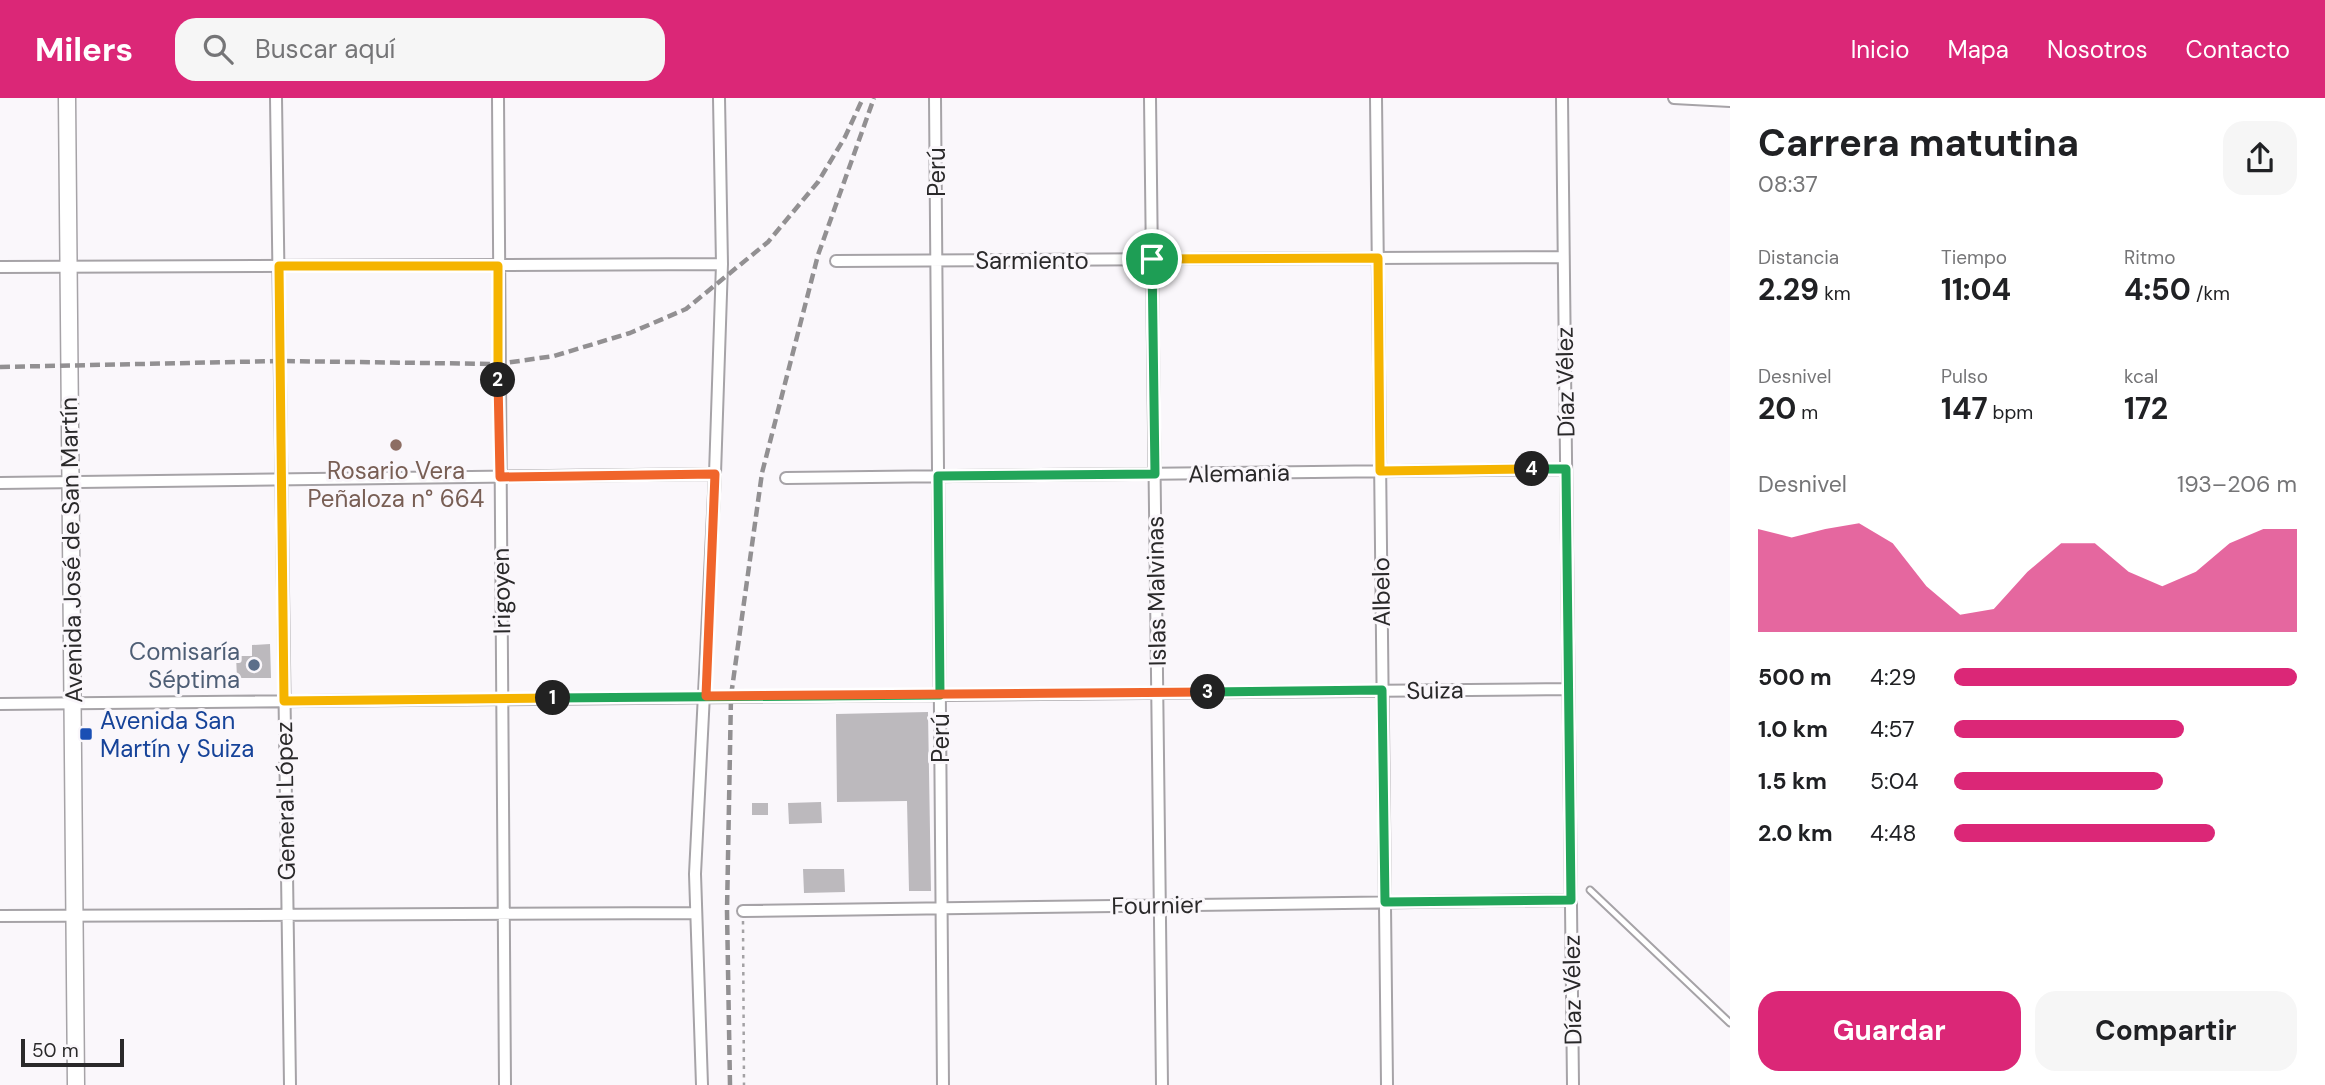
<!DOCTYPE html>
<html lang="es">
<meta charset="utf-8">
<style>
:root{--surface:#fff;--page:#f6f6f6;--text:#202124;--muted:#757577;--accent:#db2777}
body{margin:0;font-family:"DM Sans",sans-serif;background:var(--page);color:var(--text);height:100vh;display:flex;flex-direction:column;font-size:26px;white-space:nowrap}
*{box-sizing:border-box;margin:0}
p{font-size:23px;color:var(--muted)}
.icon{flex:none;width:38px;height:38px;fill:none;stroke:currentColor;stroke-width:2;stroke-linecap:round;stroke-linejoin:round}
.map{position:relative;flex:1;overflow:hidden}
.side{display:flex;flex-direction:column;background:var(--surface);width:595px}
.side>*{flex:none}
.scale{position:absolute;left:21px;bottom:18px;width:103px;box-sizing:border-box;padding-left:7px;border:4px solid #2a292a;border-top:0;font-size:19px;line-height:24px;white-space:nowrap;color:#2a292a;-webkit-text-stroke:5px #faf7fb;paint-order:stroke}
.pin{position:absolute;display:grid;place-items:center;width:60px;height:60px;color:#fff;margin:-30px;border:4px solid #fff;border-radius:50%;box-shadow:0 2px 7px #0007}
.km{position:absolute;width:35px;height:35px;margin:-18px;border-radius:50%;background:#222;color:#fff;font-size:19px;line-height:35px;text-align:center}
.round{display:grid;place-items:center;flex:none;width:74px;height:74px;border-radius:21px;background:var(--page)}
.overview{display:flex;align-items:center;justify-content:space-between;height:119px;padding:0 28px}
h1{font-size:38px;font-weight:700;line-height:52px}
.stats{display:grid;grid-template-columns:repeat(3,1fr);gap:10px;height:119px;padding:7px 28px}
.stats div{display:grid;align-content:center}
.stats b{font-size:30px;font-weight:700}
.stats small{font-size:19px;font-weight:400}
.stats p{font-size:19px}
.chart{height:196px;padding:14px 28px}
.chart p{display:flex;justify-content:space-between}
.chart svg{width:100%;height:126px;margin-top:7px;fill:var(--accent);opacity:.7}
.action{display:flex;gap:14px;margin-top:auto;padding:14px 28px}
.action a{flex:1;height:80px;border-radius:21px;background:var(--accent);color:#fff;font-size:28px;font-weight:700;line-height:80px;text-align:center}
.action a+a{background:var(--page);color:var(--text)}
ul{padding:0 28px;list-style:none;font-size:23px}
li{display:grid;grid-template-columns:112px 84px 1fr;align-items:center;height:52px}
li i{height:18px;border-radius:9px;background:var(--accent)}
header{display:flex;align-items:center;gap:42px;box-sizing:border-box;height:98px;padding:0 35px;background:var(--accent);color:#fff}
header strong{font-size:33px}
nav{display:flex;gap:38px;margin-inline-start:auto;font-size:24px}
.search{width:490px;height:63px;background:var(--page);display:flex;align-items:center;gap:18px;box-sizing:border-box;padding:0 24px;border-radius:21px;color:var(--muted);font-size:26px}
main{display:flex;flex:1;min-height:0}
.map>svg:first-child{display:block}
</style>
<header>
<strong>Milers</strong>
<div class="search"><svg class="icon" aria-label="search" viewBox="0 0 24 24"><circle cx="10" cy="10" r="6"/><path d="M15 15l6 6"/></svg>Buscar aquí</div>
<nav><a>Inicio</a><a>Mapa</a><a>Nosotros</a><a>Contacto</a></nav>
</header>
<main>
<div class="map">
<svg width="1730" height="987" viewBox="0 0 1730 987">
<rect width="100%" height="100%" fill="#faf7fb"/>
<path fill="#bcb9bd" d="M 270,546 L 271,580 L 237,580 L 236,558 L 252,558 L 252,547 Z
M 928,614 L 931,793 L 909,793 L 907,703 L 837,704 L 836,616 Z
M 821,704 L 822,725 L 789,726 L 788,705 Z
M 752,705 L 768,705 L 768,717 L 752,717 Z
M 803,771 L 844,771 L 845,794 L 804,795 Z"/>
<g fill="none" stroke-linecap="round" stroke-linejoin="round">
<g stroke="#a6a3a7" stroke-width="9">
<path id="service" d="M 1590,792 L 1730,925"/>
</g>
<g stroke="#a6a3a7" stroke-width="14">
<path id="minor" d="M 276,0 L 290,987
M 498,0 L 505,987
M 935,0 L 943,987
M 1150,0 L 1162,987
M 1376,0 L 1387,987
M 1562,0 L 1573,987
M 1674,0 L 1730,3
M 836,163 L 1563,159
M 0,169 L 722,166
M 786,380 L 1566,371
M 0,385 L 715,376
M 0,606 L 1568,591
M 743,813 L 1571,802
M 0,818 L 696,815
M 702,987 L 695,776 L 715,376 L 722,166 L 719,0"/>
</g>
<g stroke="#a6a3a7" stroke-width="19">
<path id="secondary" d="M 67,0 L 76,987"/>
</g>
<path stroke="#a3a1a4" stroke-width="2.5" stroke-dasharray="3.5 5" stroke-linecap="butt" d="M 743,823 L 744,987"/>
<use href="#service" stroke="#fff" stroke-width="5"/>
<use href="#minor" stroke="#fff" stroke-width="10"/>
<use href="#secondary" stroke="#fff" stroke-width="16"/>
<path stroke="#929092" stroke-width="4.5" stroke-dasharray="10 5" stroke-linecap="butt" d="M 0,269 L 280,263 L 498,266 L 554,258 L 630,235 L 686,211 L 768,144 L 818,84 L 845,39 L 863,0
M 730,987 L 727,813 L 731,598 L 762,375 L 818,157 L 874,0"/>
</g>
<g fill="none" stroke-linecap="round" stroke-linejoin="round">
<g stroke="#fff" stroke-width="14">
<path id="split-1" d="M 553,600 L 940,597 L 938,378 L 1155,376 L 1152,161"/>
</g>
<g stroke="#fff" stroke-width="14">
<path id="split-2" d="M 498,282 L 498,168 L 279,168 L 284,603 L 553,600"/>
</g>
<g stroke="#fff" stroke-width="14">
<path id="split-3" d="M 498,282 L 500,379 L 715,376 L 706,598 L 1208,594"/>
</g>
<g stroke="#fff" stroke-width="14">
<path id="split-4" d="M 1208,594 L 1382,592 L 1385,804 L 1571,802 L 1566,371 L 1532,371"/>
</g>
<g stroke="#fff" stroke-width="14">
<path id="split-5" d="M 1152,161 L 1378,160 L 1380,373 L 1532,371"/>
</g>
<use href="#split-1" stroke="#22a559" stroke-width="9"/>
<use href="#split-2" stroke="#f5b400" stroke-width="9"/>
<use href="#split-3" stroke="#f0652b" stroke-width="9"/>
<use href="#split-4" stroke="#22a559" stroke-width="9"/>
<use href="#split-5" stroke="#f5b400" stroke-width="9"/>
</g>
<circle fill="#8d6e63" stroke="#faf7fb" stroke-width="2.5" cx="396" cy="347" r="7"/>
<circle fill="#5c6f8a" stroke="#faf7fb" stroke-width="2.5" cx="254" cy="567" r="7"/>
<rect fill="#1a4fb4" stroke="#faf7fb" stroke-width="2.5" x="79" y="629" width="14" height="14" rx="3.5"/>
<g text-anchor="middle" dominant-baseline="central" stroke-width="6" stroke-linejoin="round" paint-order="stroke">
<g font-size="24" fill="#2a292a" stroke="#faf7fb">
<text transform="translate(936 74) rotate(-90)">Perú</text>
<text x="1032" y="162">Sarmiento</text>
<text transform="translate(1565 284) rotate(-91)">Díaz Vélez</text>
<text transform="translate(1239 375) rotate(-1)">Alemania</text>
<text transform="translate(71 452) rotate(-91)">Avenida José de San Martín</text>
<text transform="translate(501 493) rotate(-91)">Irigoyen</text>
<text transform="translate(1156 493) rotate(-91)">Islas Malvinas</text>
<text transform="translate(1381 494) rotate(-91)">Albelo</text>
<text transform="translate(1435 592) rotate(-1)">Suiza</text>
<text transform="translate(940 640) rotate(-90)">Perú</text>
<text transform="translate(285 703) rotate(-91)">General López</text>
<text transform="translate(1157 807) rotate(-1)">Fournier</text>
<text transform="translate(1572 892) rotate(-91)">Díaz Vélez</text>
</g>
<g font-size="24" fill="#785e54" stroke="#faf7fb">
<text x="396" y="372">Rosario Vera<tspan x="396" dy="28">Peñaloza n° 664</tspan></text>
</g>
<g font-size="24" fill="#4e5e75" stroke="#faf7fb" text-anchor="end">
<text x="240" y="553">Comisaría<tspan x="240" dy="28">Séptima</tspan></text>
</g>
<g font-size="24" fill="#164399" stroke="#faf7fb" text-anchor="start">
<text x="100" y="622">Avenida San<tspan x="100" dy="28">Martín y Suiza</tspan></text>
</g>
</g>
</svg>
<div class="scale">50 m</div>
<div class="pin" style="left:1152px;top:161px;background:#1e9e55"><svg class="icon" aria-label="arrive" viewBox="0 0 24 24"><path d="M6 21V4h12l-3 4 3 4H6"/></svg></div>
<b class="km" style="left:553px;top:600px">1</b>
<b class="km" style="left:498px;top:282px">2</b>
<b class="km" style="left:1208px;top:594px">3</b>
<b class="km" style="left:1532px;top:371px">4</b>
</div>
<section class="side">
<div class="overview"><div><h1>Carrera matutina</h1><p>08:37</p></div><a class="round"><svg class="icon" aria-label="share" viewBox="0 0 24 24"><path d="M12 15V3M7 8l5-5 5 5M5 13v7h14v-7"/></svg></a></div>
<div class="stats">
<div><p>Distancia</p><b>2.29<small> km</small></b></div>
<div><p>Tiempo</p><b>11:04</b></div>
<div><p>Ritmo</p><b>4:50<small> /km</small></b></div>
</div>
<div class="stats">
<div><p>Desnivel</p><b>20<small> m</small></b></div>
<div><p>Pulso</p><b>147<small> bpm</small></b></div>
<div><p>kcal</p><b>172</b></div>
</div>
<div class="chart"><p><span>Desnivel</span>193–206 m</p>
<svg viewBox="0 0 160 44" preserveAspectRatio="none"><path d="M0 44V8L10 11L20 8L30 6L40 13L50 28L60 38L70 36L80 23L90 13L100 13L110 23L120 28L130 23L140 13L150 8L160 8V44z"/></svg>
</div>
<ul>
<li><b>500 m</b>4:29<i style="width:100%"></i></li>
<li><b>1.0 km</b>4:57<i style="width:67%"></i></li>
<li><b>1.5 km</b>5:04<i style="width:61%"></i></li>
<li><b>2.0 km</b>4:48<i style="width:76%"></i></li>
</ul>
<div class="action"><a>Guardar</a><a>Compartir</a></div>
</section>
</main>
